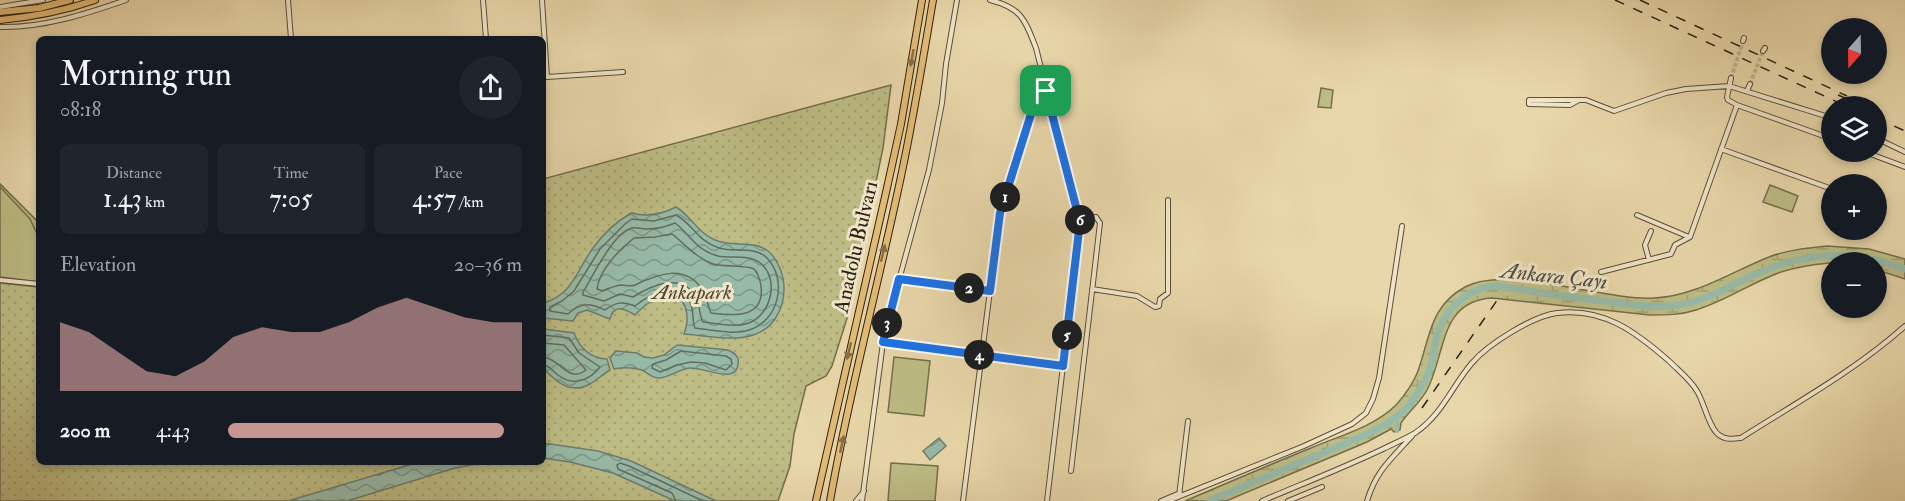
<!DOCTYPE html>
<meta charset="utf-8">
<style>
:root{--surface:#171b24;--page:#20242c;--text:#f1f3f6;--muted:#9ea1a6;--accent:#c59692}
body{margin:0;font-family:"IM FELL Double Pica",serif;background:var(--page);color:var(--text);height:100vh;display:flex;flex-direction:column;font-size:22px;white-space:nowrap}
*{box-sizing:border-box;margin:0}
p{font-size:20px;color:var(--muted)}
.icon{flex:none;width:33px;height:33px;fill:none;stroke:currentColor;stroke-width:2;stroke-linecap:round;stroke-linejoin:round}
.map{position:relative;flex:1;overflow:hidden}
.side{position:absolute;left:36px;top:36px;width:510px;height:429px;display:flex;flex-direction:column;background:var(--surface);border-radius:9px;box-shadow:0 3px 9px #0003}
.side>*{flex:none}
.needle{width:39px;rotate:200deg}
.tools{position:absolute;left:1821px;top:18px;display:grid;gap:12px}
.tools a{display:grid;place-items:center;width:66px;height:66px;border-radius:50%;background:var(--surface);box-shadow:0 3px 9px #0003;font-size:30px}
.pin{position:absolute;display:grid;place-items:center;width:51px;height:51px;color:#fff;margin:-26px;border-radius:12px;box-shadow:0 3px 9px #0006}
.km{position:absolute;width:30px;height:30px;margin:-15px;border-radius:50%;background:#222;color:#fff;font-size:16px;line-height:30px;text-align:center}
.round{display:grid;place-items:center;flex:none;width:63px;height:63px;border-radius:32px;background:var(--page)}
.headline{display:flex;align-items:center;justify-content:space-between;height:102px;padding:0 24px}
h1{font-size:33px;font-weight:600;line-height:45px}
.metrics{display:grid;grid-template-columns:repeat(3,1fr);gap:9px;height:102px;padding:6px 24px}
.metrics div{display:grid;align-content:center;border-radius:9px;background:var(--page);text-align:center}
.metrics b{font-size:26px;font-weight:600}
.metrics small{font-size:16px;font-weight:400}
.metrics p{font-size:16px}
.chart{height:168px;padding:12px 24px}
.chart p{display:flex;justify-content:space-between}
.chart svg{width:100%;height:108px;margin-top:6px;fill:var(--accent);opacity:.7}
ul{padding:0 24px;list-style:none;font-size:20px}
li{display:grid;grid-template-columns:96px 72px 1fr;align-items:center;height:45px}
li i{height:15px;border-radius:8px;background:var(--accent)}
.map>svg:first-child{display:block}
</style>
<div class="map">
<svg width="1905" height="501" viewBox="0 0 1905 501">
<defs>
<pattern id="forest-firs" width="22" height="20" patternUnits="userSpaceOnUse" patternTransform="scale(1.5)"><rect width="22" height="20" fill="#bdbc84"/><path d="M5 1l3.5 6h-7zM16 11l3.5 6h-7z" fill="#a3a171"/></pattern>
<pattern id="wetland-marsh" width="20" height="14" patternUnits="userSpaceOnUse" patternTransform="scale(1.5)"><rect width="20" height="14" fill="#bdbc84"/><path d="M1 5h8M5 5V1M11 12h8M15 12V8" fill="none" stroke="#a3a171"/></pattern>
<pattern id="park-dots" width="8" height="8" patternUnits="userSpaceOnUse" patternTransform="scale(1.5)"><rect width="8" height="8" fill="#bdbc84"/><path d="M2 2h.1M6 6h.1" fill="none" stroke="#a3a171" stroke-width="1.8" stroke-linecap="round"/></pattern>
<pattern id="water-waves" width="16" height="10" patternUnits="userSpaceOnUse" patternTransform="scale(1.5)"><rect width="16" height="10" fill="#97baa8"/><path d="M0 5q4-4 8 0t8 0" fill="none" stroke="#7b9788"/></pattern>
</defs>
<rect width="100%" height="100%" fill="#e8d7aa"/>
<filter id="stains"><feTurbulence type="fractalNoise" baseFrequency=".00333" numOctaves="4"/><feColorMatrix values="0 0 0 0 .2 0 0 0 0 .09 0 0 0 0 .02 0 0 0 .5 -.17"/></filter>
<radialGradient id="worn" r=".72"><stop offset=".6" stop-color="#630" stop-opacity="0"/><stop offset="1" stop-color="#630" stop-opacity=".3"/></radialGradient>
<path fill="#bdbc84" stroke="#746e4c" stroke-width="1.5" d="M 1321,88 L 1333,90 L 1331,108 L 1318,107 Z
M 0,184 L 39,223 L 39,282 L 0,277 Z
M 1770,185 L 1798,196 L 1792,212 L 1763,202 Z
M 894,357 L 930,361 L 924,416 L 888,412 Z
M 891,463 L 938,466 L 935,501 L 888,501 Z"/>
<path fill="url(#forest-firs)" stroke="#746e4c" stroke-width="1.5" d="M 0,184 L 39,223 L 39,238 L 30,219 L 0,187 Z"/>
<path fill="url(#wetland-marsh)" stroke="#746e4c" stroke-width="1.5" d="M 1827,246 L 1869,249 L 1905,259 L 1905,279 L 1877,270 L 1876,262 C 1843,262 1813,262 1781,272 C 1752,282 1726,301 1696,310 C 1681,315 1666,315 1650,315 L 1492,298 C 1439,301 1446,354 1427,390 C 1420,403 1409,411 1401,423 L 1400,430 L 1394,432 L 1391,429 L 1367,442 L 1226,501 L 1185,501 C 1227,483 1269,465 1311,448 C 1339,436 1374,427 1396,405 C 1405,395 1413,384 1418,371 C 1430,337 1430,306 1465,287 C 1507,264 1604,301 1654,298 C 1696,296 1731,272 1769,257 C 1787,250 1807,248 1827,246 Z"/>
<path fill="url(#park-dots)" stroke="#746e4c" stroke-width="1.5" d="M 891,85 L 883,148 L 849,312 L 832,366 L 826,376 L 806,386 L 794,434 L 790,466 L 778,501 L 0,501 L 0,283 L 39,287 L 39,462 L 543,462 L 543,179 Z"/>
<path fill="url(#water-waves)" stroke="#6c7d6d" stroke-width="1.5" d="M 676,207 C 691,216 698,233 715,240 C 732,248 752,239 768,251 C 778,259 784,276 784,288 C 784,300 781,310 775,319 C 755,348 713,336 684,334 C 691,318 687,291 664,296 C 652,298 643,307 635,315 C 625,309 614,303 610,319 L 587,310 L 578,313 L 573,321 L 543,318 L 543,303 C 572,296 577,270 593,248 C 603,234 616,222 631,213 C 647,217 661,215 676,207 Z
M 543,329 L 574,333 C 579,347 591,359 607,359 L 610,370 C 603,374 597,380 590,384 C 571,395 556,382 543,368 Z
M 677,345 L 728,350 L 734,353 L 738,358 C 742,388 705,367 690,368 C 679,369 668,378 659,378 C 652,378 648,373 642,370 C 633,367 624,367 614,369 L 610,358 L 616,351 L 637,353 L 644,357 L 653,358 L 664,355 Z
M 939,438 L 946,446 L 930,460 L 923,451 Z
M 543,443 L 598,451 L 631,461 L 716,501 L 675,501 L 613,473 L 570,462 L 543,458 Z
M 419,462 L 487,462 L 455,468 L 347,501 L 288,501 Z"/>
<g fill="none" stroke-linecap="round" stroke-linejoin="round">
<path stroke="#616e5e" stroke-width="1.5" d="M 676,215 C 693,224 697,241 719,248 C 734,253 754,245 767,258 C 788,280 779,321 749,330 C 733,335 711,330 695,328 C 692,322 694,313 691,305 C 681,277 650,294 635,306 C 622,301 616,302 605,310 C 590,303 581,302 568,314 L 550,311 L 550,307 L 562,301 L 574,291 L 600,249 L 625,224 L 632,219 L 654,221 Z
M 675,223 C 691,235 694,249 718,256 C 731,259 748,254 759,262 C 780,277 772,314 749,323 C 735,328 717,323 703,322 C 699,315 700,306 697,299 C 683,271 652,285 633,297 L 620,294 L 604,301 L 583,295 L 583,292 C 593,276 613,233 632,228 C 636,227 643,229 647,229 C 656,229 666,227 675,223 Z
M 672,234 C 686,245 695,257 713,264 C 723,267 748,265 754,269 C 758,273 760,280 761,286 C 765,319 733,316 711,313 C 708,307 707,298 703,291 C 686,263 658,274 635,285 C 630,287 626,285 621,285 C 614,286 609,288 603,291 L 597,289 C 599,270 620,249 634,238 L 655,237 Z
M 543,335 L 569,338 L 579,353 L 600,367 C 590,380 573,387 558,375 C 552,371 551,366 543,365
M 543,343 L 564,345 L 586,370 C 568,384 560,358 543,357
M 681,351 L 726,356 L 731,359 L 732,364 L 726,370 L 705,363 L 691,362 L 677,365 L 660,372 L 652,368 L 653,364 L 666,360 Z
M 676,501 L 672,493 L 618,469 L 617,465 L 620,463 L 629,466 L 703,501"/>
<path stroke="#97baa8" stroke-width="4" d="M 1397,416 L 1397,431"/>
<path stroke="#97baa8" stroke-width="7" d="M 1209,501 C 1247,485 1285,469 1323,453 C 1352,440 1389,429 1410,404 C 1418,393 1426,381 1430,368 C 1434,357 1434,344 1438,333 C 1446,306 1471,286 1499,286 C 1533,292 1568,297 1602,301 C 1628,304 1654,309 1679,305 C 1704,301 1725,289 1747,278 C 1800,253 1849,247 1905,269"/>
<path stroke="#c2b38c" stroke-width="4" stroke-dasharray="4 2" stroke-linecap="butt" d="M 1731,78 L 1743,41
M 1750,84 L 1763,51"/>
<g stroke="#5a4e3a" stroke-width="6">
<path id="street" d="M 288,0 L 291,39
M 483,0 L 486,39
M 542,0 L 547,77 L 623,72
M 990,0 C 1022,8 1025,20 1036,48 L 1080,222 L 1047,501
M 0,7 L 43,0
M 0,27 C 43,28 86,14 126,0
M 1743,41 L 1744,38
M 1763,51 L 1765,48
M 1731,78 L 1727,97 L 1728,100 L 1737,105
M 1747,91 L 1750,84
M 1579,100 L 1570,105 L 1529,104 L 1529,100 L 1586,100 L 1614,111 L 1666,93 L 1686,89 L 1729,86 L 1832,118
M 1876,138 L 1905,152
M 1721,149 L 1832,189
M 1865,152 L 1905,167
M 1637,215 L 1689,237
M 1649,260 L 1645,245 L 1651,231
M 1601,272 L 1671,254 L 1675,245 L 1690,237 L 1737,105 L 1832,139
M 899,279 L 990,291
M 0,280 L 39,284
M 1092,289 L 1137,296 L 1155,307 L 1159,306 L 1160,299 L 1168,293 L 1168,200
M 883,342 L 1063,366
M 1071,471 L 1100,223 L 1096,217 L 1080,220
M 1179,496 L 1188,421
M 856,501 L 864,491
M 862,501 L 884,335 L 929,170 L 942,103 L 946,64 L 957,0
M 963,501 L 1000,213 L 1036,98 L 1046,91
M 1161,501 L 1180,493
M 1168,501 L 1304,446 L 1352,424 L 1366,413 L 1373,399 L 1379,378 L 1402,226
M 1262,501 C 1302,484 1343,468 1383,449 C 1393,444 1405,439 1415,433 C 1442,415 1452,386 1472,363 C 1488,344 1533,316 1557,313 C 1603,307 1636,332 1669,361 C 1679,371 1690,379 1697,391 C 1704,402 1709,428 1719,435 C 1726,440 1733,439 1741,438 C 1796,403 1856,370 1905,326
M 1288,501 L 1322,487
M 1367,501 C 1376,471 1391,459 1412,436"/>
</g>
<g stroke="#2b2115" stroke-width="8">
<path id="primary" d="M 0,12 L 39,8 L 70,0
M 0,20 C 33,17 64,11 95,0
M 816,501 L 887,188 L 901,124 L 922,0
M 830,501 C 850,387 881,275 904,162 C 915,108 924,54 933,0"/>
</g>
<use href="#street" stroke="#f0e5c8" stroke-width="4"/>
<use href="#primary" stroke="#e4bc75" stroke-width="6"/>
<path stroke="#2b2115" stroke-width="1.5" stroke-dasharray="10 10" stroke-linecap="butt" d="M 1615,0 L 1846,106
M 1640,0 L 1847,96
M 1838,95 L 1863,106
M 1876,118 L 1905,131
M 1422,408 L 1498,299"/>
</g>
<defs><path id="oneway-solid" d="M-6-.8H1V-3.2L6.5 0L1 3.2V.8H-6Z" transform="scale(1.5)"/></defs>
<g fill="#886e45">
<use href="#oneway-solid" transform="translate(912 58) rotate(100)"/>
<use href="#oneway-solid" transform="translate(883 253) rotate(-77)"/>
<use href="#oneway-solid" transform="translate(849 351) rotate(103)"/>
<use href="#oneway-solid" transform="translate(842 444) rotate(-78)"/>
</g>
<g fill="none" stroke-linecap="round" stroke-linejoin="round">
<g stroke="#fff" stroke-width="12">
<path id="route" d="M 1046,91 L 1080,222 L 1063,366 L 883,342 L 899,279 L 990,291 L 1000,213 L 1036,98 Z"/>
</g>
<use href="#route" stroke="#1a73e8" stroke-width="8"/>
</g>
<g text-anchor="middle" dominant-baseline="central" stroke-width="6" stroke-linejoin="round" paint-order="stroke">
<g font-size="21" fill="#2b2115" stroke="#f0e5c8">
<text transform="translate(856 247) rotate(-77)">Anadolu Bulvarı</text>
</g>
<g font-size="21" font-style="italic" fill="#504831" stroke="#f0e5c8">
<text x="692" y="292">Ankapark</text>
</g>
<g font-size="22" font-style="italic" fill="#4b4f41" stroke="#f0e5c8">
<text transform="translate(1554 276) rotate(6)">Ankara Çayı</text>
</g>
</g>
<rect width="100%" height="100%" filter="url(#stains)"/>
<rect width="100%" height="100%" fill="url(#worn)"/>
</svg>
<div class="tools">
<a><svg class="needle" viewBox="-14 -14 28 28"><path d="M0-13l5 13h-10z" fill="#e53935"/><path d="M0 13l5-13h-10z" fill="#9ea1a6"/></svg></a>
<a><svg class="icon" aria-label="layers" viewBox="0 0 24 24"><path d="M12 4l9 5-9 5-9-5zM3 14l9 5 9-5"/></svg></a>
<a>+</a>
<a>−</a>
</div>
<div class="pin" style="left:1046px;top:91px;background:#1e9e55"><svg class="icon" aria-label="arrive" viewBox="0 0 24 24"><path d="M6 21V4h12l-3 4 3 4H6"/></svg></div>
<b class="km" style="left:1005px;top:197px">1</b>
<b class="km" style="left:969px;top:288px">2</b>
<b class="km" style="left:887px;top:323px">3</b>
<b class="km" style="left:979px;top:355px">4</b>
<b class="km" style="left:1067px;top:335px">5</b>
<b class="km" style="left:1080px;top:220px">6</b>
<section class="side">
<div class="headline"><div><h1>Morning run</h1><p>08:18</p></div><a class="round"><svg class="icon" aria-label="share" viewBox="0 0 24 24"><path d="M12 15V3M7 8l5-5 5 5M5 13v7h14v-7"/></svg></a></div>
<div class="metrics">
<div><p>Distance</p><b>1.43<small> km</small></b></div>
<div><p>Time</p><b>7:05</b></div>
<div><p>Pace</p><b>4:57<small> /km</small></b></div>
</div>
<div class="chart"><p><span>Elevation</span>20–36 m</p>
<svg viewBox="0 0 160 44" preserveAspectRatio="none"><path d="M0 44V16L10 20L20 28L30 36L40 38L50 32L60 22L70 18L80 20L90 20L100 16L110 10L120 6L130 10L140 14L150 16L160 16V44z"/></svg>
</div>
<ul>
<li><b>200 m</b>4:43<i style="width:94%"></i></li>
</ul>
</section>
</div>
